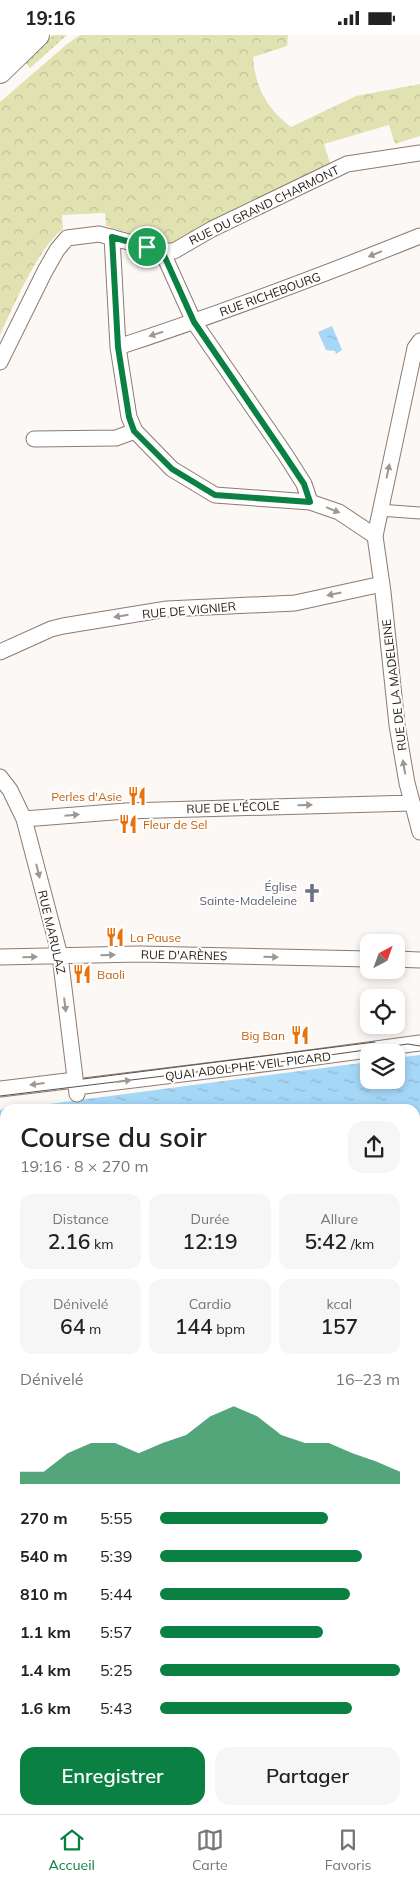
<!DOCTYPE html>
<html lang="fr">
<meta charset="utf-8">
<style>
:root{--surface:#fff;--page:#f6f6f6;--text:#222;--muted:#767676;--line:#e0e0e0;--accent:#0b8043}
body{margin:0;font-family:Mulish,sans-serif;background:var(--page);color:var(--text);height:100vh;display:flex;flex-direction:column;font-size:19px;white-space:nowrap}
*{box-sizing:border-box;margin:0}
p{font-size:16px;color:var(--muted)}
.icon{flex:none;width:28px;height:28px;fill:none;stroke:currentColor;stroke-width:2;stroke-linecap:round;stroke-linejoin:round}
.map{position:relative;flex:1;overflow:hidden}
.drawer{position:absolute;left:0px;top:1069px;width:420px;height:711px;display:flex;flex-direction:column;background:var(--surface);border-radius:15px 15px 0 0;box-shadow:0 2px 8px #0003}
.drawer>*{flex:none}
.needle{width:32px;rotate:41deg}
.buttons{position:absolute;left:360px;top:899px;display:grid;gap:10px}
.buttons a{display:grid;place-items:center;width:45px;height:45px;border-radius:10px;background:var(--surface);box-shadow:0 2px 8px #0003;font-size:25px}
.pin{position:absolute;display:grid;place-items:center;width:42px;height:42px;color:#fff;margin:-21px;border:2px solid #fff;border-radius:50%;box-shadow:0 1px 5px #0007}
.round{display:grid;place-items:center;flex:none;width:52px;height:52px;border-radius:15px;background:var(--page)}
.summary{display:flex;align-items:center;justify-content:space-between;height:85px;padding:0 20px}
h1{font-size:28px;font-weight:600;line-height:38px}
.figures{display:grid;grid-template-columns:repeat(3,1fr);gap:8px;height:85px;padding:5px 20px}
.figures div{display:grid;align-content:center;border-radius:12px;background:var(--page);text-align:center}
.figures b{font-size:21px;font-weight:600}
.figures small{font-size:14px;font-weight:400}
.figures p{font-size:14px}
.chart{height:140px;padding:10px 20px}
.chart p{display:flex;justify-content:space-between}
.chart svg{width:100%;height:90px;margin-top:5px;fill:var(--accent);opacity:.7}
.primary-button{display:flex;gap:10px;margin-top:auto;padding:10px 20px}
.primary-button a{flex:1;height:58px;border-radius:15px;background:var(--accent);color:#fff;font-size:20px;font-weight:600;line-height:58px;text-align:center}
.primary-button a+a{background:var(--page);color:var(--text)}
ul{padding:0 20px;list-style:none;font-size:16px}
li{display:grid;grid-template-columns:80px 60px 1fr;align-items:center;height:38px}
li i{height:12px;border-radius:6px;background:var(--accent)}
.status{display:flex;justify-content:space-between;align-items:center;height:35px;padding:0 25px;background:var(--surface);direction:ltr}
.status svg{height:14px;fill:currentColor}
.dock{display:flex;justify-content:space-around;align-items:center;height:70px;border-top:1px solid var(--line);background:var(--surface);font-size:14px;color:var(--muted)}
.dock a{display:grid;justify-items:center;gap:2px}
.dock .current{color:var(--accent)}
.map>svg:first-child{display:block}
</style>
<div class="status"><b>19:16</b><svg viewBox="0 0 49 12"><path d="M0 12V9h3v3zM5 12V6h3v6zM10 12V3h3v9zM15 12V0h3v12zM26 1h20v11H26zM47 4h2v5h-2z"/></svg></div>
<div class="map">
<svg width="420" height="1779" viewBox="0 0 420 1779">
<defs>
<pattern id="grass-dots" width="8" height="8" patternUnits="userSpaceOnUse" patternTransform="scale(1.25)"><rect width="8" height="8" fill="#e0e3b1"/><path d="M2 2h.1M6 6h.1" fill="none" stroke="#c0c297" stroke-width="1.8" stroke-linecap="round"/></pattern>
<pattern id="park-crowns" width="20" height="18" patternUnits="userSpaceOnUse" patternTransform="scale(1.25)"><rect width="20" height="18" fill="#e0e3b1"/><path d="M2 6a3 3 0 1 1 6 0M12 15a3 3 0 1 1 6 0" fill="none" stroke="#c0c297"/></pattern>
<pattern id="water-ripples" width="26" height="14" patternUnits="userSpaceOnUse" patternTransform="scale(1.25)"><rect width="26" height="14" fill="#a5d7f7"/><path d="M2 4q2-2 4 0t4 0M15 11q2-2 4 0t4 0" fill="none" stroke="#8eb8d3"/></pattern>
</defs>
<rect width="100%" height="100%" fill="#fcf8f5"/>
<path fill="#ffe9e8" d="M 0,1285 L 5,1285 L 5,1479 L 0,1480 Z
M 0,1500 L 5,1500 L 5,1775 L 66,1775 L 38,1779 L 0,1779 Z"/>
<path fill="url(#grass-dots)" d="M 53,0 L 67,0 L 30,33 L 25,27 Z
M 415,1698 L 420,1700 L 419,1748 L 415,1747 Z"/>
<path fill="url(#park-crowns)" d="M 80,0 L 288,0 L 287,11 L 253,22 C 256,54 266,72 291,92 L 356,61 L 420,49 L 420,101 L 395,109 L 389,90 L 324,109 L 330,128 L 171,211 L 106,191 L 105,178 L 62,180 L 63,194 C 38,213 14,270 0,300 L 0,67 L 66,10 Z"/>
<path fill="url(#water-ripples)" d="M 332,291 L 342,315 L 336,319 L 335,316 L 326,315 L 318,297 Z
M 420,1020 L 420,1180 L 415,1181 L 415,1074 L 11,1074 L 369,1027 L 369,1045 L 396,1045 L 396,1023 Z
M 5,1074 L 5,1238 L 0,1239 L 0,1075 Z"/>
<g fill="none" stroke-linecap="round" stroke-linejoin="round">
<g stroke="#8d7b6f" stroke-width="13">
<path id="pedestrian" d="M 379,475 L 420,478
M 415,1200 L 420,1199"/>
</g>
<g stroke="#8d7b6f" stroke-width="17">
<path id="minor" d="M 112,202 L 118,312 L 129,382 L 135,396 L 172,434 L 215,460 L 310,467 L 339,477 L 375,501
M 162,216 L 194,287 L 285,419 L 304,449 L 310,467
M 420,306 L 415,313 L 375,501 L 383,557 L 397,690 L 407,748 L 420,797
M 118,312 C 220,279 320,241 420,201
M 0,327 L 45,236 L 57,215 L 67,203 L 99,199 L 162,216 L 174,216 L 212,194 L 347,129 L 420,118
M 34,404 L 116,403 L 135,396
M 0,617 L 51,594 L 63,591 L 167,574 L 295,568 L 382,549
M 0,742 L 10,755 L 24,784 L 60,921 L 77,1059
M 24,784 L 126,776 L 412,768
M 0,922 L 140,919 L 369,924
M 396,924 L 420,925
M 76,1052 L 287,1026 L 420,1008
M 0,1054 L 75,1045
M 415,1249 L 420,1248
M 0,1279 L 5,1279
M 0,1488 L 5,1488
M 415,1611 L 420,1618
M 415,1639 L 420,1635
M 135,1775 L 136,1779
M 368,1775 L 379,1779
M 302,1779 L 304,1775"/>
</g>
<g stroke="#8d7b6f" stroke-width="24">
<path id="secondary" d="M 0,15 L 15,0
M 0,37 L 38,0"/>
</g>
<use href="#pedestrian" stroke="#fff" stroke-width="11"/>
<use href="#minor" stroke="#fff" stroke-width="15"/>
<use href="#secondary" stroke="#fff" stroke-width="22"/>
<path stroke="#58514d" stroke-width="1" d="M 83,1044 L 375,1007
M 0,1061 L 287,1026 L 408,1009 L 420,1011"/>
</g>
<defs><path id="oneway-solid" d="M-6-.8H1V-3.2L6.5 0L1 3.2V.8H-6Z" transform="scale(1.25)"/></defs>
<g fill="#9b9896">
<use href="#oneway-solid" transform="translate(375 219) rotate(158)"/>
<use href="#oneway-solid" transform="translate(156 299) rotate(162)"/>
<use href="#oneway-solid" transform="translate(388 436) rotate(-78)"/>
<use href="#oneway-solid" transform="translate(333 475) rotate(22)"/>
<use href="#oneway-solid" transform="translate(334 559) rotate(168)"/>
<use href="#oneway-solid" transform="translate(121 581) rotate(171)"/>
<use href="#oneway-solid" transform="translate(404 732) rotate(-100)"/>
<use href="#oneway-solid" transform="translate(305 770) rotate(-1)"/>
<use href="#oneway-solid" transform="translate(72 780) rotate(-5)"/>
<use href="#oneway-solid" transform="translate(38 836) rotate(76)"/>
<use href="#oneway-solid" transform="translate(108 920) rotate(-2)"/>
<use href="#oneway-solid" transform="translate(30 922) rotate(-1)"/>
<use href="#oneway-solid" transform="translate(271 922) rotate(1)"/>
<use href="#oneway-solid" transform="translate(65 970) rotate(83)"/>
<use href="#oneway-solid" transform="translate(124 1046) rotate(-7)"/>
<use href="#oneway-solid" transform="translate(37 1049) rotate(173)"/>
</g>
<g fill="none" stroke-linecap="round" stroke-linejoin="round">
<g stroke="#fff" stroke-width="10">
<path id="route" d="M 112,202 L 162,216 L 194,287 L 284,419 L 304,449 L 310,467 L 215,460 L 172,434 L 134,396 L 129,382 L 118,312 Z"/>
</g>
<use href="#route" stroke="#0b8043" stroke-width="6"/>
</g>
<defs>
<g id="restaurant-bare" transform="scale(1.5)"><path d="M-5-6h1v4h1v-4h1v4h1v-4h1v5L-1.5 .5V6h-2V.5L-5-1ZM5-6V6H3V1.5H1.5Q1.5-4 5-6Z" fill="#e8710a" stroke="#fff" stroke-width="2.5" paint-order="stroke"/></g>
<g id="church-bare" transform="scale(1.5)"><path d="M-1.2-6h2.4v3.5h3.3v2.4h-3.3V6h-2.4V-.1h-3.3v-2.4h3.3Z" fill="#6b7280" stroke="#fff" stroke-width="2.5" paint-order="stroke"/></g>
</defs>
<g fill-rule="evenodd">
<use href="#restaurant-bare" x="137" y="761"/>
<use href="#restaurant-bare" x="128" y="789"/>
<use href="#church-bare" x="312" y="858"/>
<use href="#restaurant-bare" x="115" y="902"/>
<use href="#restaurant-bare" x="82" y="939"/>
<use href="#restaurant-bare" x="300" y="1000"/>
</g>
<g text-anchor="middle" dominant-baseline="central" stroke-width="4" stroke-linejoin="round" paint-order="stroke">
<g font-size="12" fill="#211a15" stroke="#fff">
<text transform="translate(264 170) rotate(-26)">RUE DU GRAND CHARMONT</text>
<text transform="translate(270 259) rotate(-20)">RUE RICHEBOURG</text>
<text transform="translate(189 575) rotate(-5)">RUE DE VIGNIER</text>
<text transform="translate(394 650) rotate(-97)">RUE DE LA MADELEINE</text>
<text transform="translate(233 772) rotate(-2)">RUE DE L'ÉCOLE</text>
<text transform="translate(52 897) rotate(77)">RUE MARULAZ</text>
<text transform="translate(184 920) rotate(1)">RUE D'ARÈNES</text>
<text transform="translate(248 1031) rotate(-7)">QUAI ADOLPHE VEIL PICARD</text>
</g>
<g font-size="12" fill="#c56008" stroke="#fff" text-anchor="start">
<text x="122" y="761" text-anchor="end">Perles d'Asie</text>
<text x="143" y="789">Fleur de Sel</text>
<text x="130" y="902">La Pause</text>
<text x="97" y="939">Baoli</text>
<text x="285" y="1000" text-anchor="end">Big Ban</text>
</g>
<g font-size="12" fill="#5b616d" stroke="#fff" text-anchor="end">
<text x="297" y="851">Église<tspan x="297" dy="14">Sainte-Madeleine</tspan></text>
</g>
</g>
</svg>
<div class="buttons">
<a><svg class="needle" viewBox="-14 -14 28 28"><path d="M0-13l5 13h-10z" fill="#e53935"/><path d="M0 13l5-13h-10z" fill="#767676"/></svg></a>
<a><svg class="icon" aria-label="locate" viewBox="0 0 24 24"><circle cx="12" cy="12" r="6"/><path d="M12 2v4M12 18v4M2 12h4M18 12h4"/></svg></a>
<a><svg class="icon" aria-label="layers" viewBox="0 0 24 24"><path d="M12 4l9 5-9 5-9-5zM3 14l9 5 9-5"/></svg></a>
</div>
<div class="pin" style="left:147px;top:212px;background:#1e9e55"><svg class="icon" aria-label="arrive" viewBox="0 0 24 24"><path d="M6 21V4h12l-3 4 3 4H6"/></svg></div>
<section class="drawer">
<div class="summary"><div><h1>Course du soir</h1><p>19:16 · 8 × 270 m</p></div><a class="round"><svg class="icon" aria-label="share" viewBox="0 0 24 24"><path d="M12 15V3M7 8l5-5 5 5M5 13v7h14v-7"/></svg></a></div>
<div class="figures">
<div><p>Distance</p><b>2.16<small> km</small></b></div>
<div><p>Durée</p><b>12:19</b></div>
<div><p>Allure</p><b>5:42<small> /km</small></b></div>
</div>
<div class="figures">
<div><p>Dénivelé</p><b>64<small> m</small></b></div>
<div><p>Cardio</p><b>144<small> bpm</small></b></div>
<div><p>kcal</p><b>157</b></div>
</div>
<div class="chart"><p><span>Dénivelé</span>16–23 m</p>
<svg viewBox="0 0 160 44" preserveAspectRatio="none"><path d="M0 44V38L10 38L20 29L30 24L40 24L50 29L60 24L70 20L80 11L90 6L100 11L110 20L120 24L130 24L140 29L150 33L160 38V44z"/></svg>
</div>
<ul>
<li><b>270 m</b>5:55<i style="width:70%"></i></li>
<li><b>540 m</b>5:39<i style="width:84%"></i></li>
<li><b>810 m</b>5:44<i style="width:79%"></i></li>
<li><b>1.1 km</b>5:57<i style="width:68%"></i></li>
<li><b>1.4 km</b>5:25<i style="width:100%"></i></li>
<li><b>1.6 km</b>5:43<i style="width:80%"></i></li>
</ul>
<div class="primary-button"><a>Enregistrer</a><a>Partager</a></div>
</section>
</div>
<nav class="dock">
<a class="current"><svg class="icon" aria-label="home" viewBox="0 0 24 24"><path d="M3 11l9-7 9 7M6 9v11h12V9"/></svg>Accueil</a>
<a><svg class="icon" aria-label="map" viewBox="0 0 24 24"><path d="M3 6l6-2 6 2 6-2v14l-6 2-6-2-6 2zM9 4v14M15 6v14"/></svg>Carte</a>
<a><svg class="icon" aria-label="saved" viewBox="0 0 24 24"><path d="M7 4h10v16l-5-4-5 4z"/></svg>Favoris</a>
</nav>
